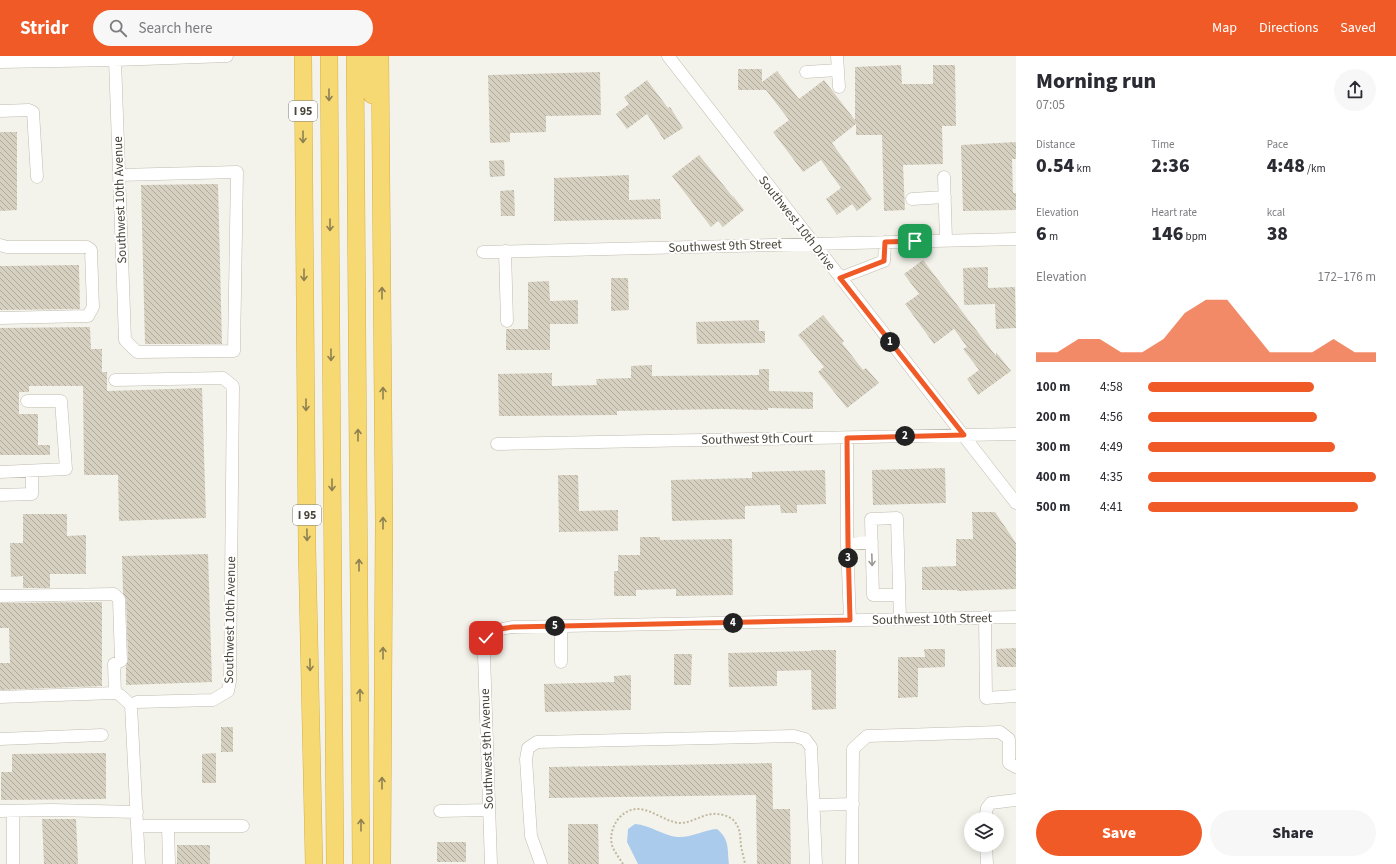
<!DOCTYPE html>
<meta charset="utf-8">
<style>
:root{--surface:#fff;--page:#f7f7f7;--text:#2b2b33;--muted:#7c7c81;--accent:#ef5a27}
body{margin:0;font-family:"Source Sans 3",sans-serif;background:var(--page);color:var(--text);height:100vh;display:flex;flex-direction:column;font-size:15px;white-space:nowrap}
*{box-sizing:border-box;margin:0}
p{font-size:13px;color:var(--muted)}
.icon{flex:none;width:22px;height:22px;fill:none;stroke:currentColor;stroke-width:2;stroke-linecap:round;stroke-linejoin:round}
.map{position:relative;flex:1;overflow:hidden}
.drawer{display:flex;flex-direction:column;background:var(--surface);width:380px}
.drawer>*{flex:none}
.fabs{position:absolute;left:964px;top:756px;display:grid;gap:8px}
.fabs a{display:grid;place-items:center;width:40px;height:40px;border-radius:50%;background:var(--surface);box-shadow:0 2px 10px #0003;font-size:20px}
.pin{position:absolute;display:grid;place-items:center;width:34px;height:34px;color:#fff;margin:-17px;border-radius:8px;box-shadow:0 2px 6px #0006}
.km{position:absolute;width:20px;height:20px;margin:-10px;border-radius:50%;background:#222;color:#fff;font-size:11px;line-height:20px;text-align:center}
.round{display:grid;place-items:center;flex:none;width:42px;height:42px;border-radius:21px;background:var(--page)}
.head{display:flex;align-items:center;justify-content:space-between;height:68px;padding:0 20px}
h1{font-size:22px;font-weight:800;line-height:30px}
.metrics{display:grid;grid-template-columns:repeat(3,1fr);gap:6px;height:68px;padding:4px 20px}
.metrics div{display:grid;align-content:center}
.metrics b{font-size:20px;font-weight:800}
.metrics small{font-size:11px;font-weight:400}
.metrics p{font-size:11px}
.chart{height:112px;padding:8px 20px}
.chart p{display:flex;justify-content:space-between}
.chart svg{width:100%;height:72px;margin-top:4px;fill:var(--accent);opacity:.7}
.cta{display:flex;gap:8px;margin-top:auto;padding:8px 20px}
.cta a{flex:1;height:46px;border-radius:24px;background:var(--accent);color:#fff;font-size:16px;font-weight:800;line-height:46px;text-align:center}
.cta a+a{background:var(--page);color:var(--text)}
ul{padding:0 20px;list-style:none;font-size:13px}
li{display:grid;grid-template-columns:64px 48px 1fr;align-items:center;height:30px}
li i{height:10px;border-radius:5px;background:var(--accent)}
header{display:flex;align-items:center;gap:24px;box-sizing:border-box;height:56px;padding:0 20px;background:var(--accent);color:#fff}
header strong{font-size:19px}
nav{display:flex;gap:22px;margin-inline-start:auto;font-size:14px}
.search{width:280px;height:36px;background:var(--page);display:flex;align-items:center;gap:10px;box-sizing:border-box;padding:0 14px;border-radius:22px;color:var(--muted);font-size:15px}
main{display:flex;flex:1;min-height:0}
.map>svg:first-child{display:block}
</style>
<header>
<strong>Stridr</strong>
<div class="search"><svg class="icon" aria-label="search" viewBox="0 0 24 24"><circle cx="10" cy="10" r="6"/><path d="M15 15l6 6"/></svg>Search here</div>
<nav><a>Map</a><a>Directions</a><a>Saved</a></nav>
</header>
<main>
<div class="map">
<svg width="1016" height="808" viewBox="0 0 1016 808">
<defs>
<pattern id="building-back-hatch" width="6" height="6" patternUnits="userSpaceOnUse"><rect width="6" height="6" fill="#d6d0c1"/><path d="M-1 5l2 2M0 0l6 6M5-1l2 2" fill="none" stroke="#b0aa9e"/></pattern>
</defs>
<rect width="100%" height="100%" fill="#f4f3eb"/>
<path fill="#abcbed" d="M 635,768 C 650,769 662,779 677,781 C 691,782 703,774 717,773 C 730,784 727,792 729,808 L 638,808 L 627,786 L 628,773 Z"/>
<path fill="url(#building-back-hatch)" d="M 901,9 L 902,28 L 933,28 L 933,9 L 955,9 L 956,70 L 942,70 L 943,108 L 903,109 L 905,154 L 884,155 L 882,79 L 856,79 L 856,68 L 832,87 L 872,143 L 857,155 L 852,148 L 837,159 L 826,143 L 841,132 L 821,104 L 803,116 L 773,76 L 789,64 L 766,34 L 738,34 L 738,13 L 762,13 L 762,26 L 777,15 L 799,43 L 824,24 L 855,64 L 855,11 Z
M 600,16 L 601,59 L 546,60 L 546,76 L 510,77 L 510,86 L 490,87 L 488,19 Z
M 647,24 L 668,52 L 670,51 L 683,72 L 664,84 L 647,58 L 627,73 L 616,58 L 629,48 L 624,41 Z
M 0,76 L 17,76 L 17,154 L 0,155 Z
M 1016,86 L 1016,103 L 1012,103 L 1013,137 L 1016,137 L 1016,154 L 963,155 L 961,89 Z
M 699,99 L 733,141 L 733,140 L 744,154 L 723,171 L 718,165 L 711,171 L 672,120 Z
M 504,104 L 505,120 L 490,121 L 489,105 Z
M 629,119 L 629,144 L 660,143 L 661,163 L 554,165 L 554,122 Z
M 218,128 L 222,288 L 145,288 L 141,129 Z
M 514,134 L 515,160 L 501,160 L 500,135 Z
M 923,204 L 996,300 L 996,296 L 1011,315 L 978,339 L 967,323 L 979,314 L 963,293 L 967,291 L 954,273 L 934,288 L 905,248 L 919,238 L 904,218 Z
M 79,209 L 80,253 L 0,254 L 0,210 Z
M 988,211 L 988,232 L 1015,231 L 1016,272 L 996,273 L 995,248 L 964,249 L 963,212 Z
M 611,222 L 628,222 L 629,254 L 611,255 Z
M 549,225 L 550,245 L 578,244 L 578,268 L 550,268 L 550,294 L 506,294 L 506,273 L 528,273 L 528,226 Z
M 823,259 L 844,285 L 842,287 L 863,314 L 866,312 L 879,327 L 847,352 L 818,316 L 824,311 L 798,279 Z
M 759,264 L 759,275 L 765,275 L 765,287 L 697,288 L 696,266 Z
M 90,271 L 91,293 L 102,293 L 102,316 L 107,316 L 107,335 L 202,332 L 206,462 L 119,465 L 118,419 L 84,419 L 83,330 L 29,330 L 29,336 L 19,336 L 19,358 L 38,358 L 38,389 L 50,389 L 50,399 L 0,399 L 0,272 Z
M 652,309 L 652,320 L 759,319 L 759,313 L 769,313 L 769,335 L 813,336 L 813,353 L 768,352 L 768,354 L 723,353 L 617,355 L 617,359 L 499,360 L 498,318 L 552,317 L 552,330 L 597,329 L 596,323 L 631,322 L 631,310 Z
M 945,412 L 946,447 L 873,449 L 872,414 Z
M 825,414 L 826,448 L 797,449 L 797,457 L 781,457 L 780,449 L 745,450 L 745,463 L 672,465 L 671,424 L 752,422 L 752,416 Z
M 558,419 L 578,419 L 579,455 L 618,454 L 618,475 L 559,476 Z
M 972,456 L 995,456 L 1016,487 L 1016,533 L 957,535 L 957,534 L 922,534 L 922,511 L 956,510 L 956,483 L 973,483 Z
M 23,458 L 67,458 L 67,480 L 86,479 L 86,518 L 50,518 L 50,532 L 23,532 L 23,520 L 11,521 L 10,487 L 23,487 Z
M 640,481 L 660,481 L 660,484 L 732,483 L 733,539 L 676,540 L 676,533 L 636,534 L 636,540 L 614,540 L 614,515 L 618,515 L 618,499 L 640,499 Z
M 208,498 L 212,626 L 126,629 L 126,610 L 128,605 L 126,543 L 123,537 L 122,500 Z
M 102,546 L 102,630 L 0,634 L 0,607 L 10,607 L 9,572 L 0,572 L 0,547 Z
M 1016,592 L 1016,611 L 997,611 L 996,593 Z
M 924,593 L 945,593 L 945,611 L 918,612 L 918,641 L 898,642 L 898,601 L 925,601 Z
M 811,594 L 836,594 L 836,653 L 812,654 L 811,614 L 777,615 L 777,630 L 729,631 L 728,597 L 811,595 Z
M 674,598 L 692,598 L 691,629 L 674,629 Z
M 631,619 L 631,654 L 545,656 L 544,628 L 614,626 L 614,620 Z
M 221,671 L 233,671 L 233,696 L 221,696 Z
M 106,697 L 106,743 L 1,744 L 1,716 L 12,716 L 12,698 Z
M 216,697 L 216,727 L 202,727 L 202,698 Z
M 772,707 L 773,753 L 790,753 L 791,808 L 757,808 L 756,739 L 549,742 L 549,711 Z
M 42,763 L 76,763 L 78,808 L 44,808 Z
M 568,768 L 598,768 L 599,808 L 568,808 Z
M 437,786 L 466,786 L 466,806 L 437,806 Z
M 177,789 L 210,789 L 210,808 L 177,808 Z"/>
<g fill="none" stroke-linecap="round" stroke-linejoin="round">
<g stroke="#c0bbae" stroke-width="13">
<path id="minor" d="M 668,0 L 1016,447
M 837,0 L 839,31
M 115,4 L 125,284 L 137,296 L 234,295 L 237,116 L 119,119
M 0,6 L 115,4 L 227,0
M 806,16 L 838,14
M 0,55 L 29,54 L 33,56 L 37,121
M 944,121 L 946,184
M 912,143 L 945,141
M 0,189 L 7,191 L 87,191 L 91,194 L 93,251 L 88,260 L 0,262
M 505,195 L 507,265
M 483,196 L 1016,183
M 840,222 L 884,205 L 885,186
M 115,324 L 223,322 L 233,330 L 230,625 L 228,635 L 213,644 L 137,646 L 131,649 L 139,808
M 847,382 L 847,488 L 850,564
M 497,388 L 1016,378
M 0,416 L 66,413 L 61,345 L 27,345
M 0,439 L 32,438 L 32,415
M 847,488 L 872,486
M 899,539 L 873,539 L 871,463 L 897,462 L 900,563
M 0,540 L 114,538 L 119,543 L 121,605 L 114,608 L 115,637 L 120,639 L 131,649
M 985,561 L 986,642 L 1016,640
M 561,570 L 561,606
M 0,641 L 115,637
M 0,683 L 102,679
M 814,749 L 853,748
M 0,755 L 52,754 L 137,756
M 440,755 L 489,754
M 985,763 L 987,752 L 991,747 L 1016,744
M 138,770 L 243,770
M 168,770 L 169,808
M 986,789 L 987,808
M 13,808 L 13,755
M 491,808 L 484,599 C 485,577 493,573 514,571 L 1016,561
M 541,808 L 531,780 L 526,703 L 528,692 L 537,686 L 794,680 L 805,683 L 811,691 L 816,808
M 852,808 L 853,693 L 867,680 L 1000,676 L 1009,683 L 1009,707 L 1016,711"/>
</g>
<g stroke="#d6af43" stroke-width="18">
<path id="highway" d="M 303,0 L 307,492 L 314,808
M 329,0 L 335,808
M 355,0 L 361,808
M 366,0 L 372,39
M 380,0 L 384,466 L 382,808"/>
</g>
<path stroke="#c1b99f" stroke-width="2" stroke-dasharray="2 2" stroke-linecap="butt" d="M 623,808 C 620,803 616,798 613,792 C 606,775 620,752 639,753 C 653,754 668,767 680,767 C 695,767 706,754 723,759 C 727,760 732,762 734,765 C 741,773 740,781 741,790 C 742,796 744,802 745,808"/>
<use href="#minor" stroke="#fff" stroke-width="12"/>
<use href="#highway" stroke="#f7d974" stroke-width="17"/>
</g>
<defs><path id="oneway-shaft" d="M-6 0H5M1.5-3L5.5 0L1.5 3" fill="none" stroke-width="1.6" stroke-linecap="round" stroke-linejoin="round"/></defs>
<g stroke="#8e8051">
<use href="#oneway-shaft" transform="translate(329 39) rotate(90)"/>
<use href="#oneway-shaft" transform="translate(303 81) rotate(90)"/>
<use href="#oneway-shaft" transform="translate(330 169) rotate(90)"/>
<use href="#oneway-shaft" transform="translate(304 219) rotate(90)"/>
<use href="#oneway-shaft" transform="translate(382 237) rotate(-90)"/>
<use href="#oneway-shaft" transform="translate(331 299) rotate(90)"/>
<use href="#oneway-shaft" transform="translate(383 337) rotate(-90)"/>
<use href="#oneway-shaft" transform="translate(306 349) rotate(90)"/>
<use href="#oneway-shaft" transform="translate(358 379) rotate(-90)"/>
<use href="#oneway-shaft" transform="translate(332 429) rotate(90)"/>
<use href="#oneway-shaft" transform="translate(383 467) rotate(-90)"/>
<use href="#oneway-shaft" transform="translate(307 479) rotate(89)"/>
<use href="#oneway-shaft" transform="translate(359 509) rotate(-90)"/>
<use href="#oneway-shaft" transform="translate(383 597) rotate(-90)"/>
<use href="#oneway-shaft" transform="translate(310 609) rotate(89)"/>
<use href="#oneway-shaft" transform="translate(360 639) rotate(-90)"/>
<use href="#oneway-shaft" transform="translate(382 727) rotate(-90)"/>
<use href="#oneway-shaft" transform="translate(361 769) rotate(-90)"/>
</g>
<use stroke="#9a9892" href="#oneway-shaft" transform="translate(872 504) rotate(88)"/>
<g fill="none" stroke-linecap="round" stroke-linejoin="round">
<g stroke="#fff" stroke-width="8">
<path id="route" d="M 486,582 C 493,573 504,572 514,571 L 850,564 L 848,488 L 847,382 L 964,379 L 840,222 L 884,205 L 885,186 L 915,185"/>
</g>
<use href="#route" stroke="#ef5a27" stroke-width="5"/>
</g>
<g text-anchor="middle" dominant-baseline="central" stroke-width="4" stroke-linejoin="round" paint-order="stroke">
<g fill="#fff" stroke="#7f7c74" stroke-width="1">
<rect x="289" y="45" width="28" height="20" rx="3"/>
<rect x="293" y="449" width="28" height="20" rx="3"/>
</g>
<g font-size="12" font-weight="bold" fill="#484439">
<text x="303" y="55">I 95</text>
<text x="307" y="459">I 95</text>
</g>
<g font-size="13" fill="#484439" stroke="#fff">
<text transform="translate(120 144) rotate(-92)">Southwest 10th Avenue</text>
<text transform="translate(797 167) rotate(52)">Southwest 10th Drive</text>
<text transform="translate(725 190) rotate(-2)">Southwest 9th Street</text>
<text transform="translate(757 383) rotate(-1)">Southwest 9th Court</text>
<text transform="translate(932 563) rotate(-1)">Southwest 10th Street</text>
<text transform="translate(230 564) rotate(-89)">Southwest 10th Avenue</text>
<text transform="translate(487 693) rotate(-92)">Southwest 9th Avenue</text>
</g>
</g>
</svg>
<div class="fabs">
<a><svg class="icon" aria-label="layers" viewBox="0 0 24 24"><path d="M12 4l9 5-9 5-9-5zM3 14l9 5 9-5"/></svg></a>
</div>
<div class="pin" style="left:915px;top:185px;background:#1e9e55"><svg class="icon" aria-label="arrive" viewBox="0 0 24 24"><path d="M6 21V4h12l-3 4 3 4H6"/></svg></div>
<div class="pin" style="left:486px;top:582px;background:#d93025"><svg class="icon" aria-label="check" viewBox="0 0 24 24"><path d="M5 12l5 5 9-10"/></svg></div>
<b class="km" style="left:890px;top:286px">1</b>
<b class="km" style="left:905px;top:380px">2</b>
<b class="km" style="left:848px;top:502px">3</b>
<b class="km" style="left:733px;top:567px">4</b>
<b class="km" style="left:555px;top:570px">5</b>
</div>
<section class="drawer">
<div class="head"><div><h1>Morning run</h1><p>07:05</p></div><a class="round"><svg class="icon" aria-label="share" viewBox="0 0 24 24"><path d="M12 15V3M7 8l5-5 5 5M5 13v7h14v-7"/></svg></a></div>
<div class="metrics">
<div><p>Distance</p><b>0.54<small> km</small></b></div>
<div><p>Time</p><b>2:36</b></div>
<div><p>Pace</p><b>4:48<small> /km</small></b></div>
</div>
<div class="metrics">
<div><p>Elevation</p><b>6<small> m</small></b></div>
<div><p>Heart rate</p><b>146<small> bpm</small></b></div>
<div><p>kcal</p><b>38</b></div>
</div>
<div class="chart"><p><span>Elevation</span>172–176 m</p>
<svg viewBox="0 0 160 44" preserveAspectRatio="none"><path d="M0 44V38L10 38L20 30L30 30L40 38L50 38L60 30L70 14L80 6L90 6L100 22L110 38L120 38L130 38L140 30L150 38L160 38V44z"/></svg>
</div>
<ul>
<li><b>100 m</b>4:58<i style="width:73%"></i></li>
<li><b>200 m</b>4:56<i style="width:74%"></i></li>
<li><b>300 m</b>4:49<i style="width:82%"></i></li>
<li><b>400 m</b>4:35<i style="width:100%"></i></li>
<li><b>500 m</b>4:41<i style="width:92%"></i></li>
</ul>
<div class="cta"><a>Save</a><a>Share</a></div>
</section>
</main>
